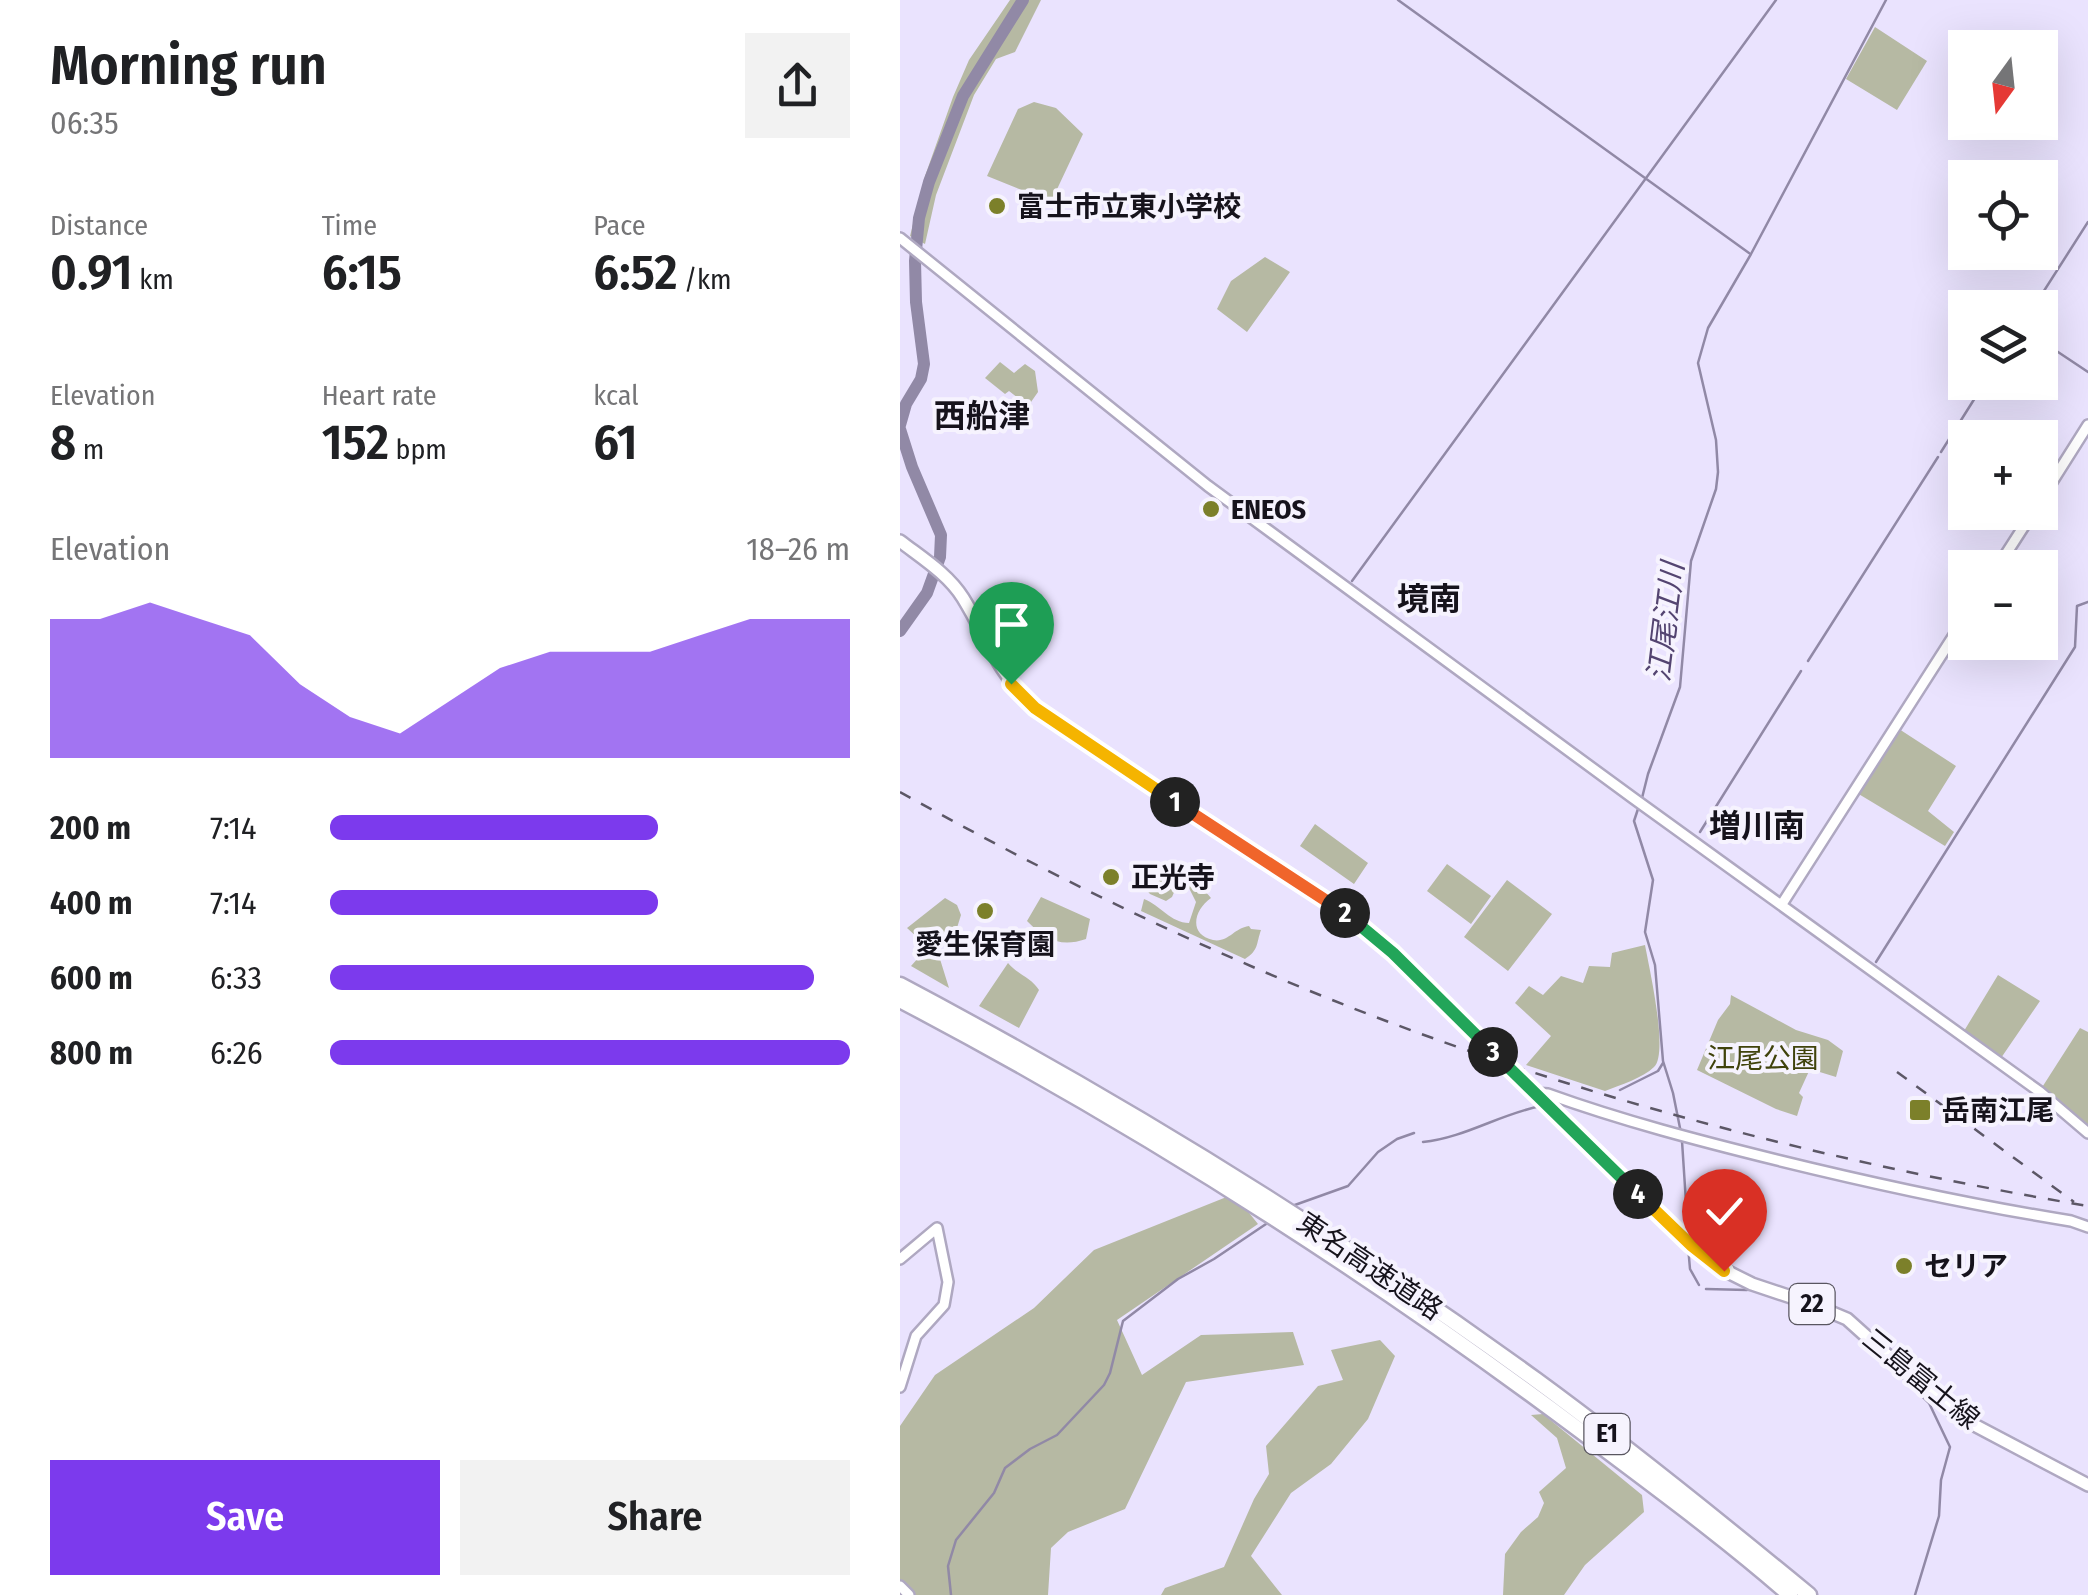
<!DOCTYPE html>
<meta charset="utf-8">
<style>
:root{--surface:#fff;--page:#f2f2f2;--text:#202124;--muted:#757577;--accent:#7c3aed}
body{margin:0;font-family:"Fira Sans Condensed","Noto Sans JP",sans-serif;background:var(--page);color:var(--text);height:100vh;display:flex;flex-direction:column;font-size:38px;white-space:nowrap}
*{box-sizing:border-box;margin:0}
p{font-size:32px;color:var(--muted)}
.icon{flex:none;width:55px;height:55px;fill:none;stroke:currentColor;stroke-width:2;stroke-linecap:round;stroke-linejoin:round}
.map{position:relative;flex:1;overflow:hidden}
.panel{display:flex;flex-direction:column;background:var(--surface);width:900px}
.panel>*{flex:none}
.needle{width:65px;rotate:195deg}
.controls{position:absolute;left:1048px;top:30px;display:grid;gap:20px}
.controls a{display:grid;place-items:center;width:110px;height:110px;border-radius:0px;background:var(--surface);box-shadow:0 10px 40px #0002;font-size:50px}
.pin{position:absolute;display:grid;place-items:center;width:85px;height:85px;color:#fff;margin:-102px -42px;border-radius:50% 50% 50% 0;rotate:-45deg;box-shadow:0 0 10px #0007}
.pin .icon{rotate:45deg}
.km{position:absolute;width:50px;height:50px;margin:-25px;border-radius:50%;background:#222;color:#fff;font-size:28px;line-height:50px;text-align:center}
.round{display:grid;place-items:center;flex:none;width:105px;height:105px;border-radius:0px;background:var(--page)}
.head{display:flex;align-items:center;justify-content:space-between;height:170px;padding:0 50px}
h1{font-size:55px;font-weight:600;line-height:75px}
.metrics{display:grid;grid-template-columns:repeat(3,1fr);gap:15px;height:170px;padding:10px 50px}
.metrics div{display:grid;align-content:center}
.metrics b{font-size:50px;font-weight:600}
.metrics small{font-size:28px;font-weight:400}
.metrics p{font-size:28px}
.chart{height:280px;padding:20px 50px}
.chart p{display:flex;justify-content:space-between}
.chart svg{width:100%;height:180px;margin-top:10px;fill:var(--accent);opacity:.7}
.button{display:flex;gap:20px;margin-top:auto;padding:20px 50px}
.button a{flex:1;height:115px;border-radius:0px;background:var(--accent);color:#fff;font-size:40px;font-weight:600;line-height:115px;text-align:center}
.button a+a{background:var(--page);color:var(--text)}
ul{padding:0 50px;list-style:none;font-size:32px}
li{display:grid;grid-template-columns:160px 120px 1fr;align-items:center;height:75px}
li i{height:25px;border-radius:12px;background:var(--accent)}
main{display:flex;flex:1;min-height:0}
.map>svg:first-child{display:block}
</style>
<main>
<section class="panel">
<div class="head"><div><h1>Morning run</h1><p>06:35</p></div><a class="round"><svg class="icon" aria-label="share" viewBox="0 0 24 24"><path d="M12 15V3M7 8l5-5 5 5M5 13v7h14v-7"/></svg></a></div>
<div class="metrics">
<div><p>Distance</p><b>0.91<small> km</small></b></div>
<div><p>Time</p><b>6:15</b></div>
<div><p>Pace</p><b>6:52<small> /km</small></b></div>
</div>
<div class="metrics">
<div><p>Elevation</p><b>8<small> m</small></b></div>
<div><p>Heart rate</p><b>152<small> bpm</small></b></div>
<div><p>kcal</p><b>61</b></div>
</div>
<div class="chart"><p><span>Elevation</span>18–26 m</p>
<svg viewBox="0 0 160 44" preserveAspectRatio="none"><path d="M0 44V10L10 10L20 6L30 10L40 14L50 26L60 34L70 38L80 30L90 22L100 18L110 18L120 18L130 14L140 10L150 10L160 10V44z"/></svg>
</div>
<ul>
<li><b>200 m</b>7:14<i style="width:63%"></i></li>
<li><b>400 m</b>7:14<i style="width:63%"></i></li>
<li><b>600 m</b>6:33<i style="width:93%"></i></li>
<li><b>800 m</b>6:26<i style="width:100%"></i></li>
</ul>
<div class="button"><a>Save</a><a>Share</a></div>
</section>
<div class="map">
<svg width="1188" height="1595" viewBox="0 0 1188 1595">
<rect width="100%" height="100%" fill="#eae3fe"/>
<path fill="#b6b9a3" d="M 110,0 L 141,0 L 115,52 L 96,59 L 74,95 L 36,195 L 25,244 L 10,236 L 25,176 L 53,97 L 69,60 Z
M 975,27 L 1027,61 L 997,110 L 946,79 Z
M 134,102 L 156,108 L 183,134 L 151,202 L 87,176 L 118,109 Z
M 365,257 L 390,272 L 347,332 L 317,309 L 331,281 Z
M 100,362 L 114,373 L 125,364 L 135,371 L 138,392 L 124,412 L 115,404 L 118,398 L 109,391 L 105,394 L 85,378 Z
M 999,729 L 1056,766 L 1028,811 L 1054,832 L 1045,846 L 957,793 Z
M 415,824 L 468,863 L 454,884 L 400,846 Z
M 264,864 L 280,867 L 282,874 L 272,897 L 266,901 L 250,894 L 244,887 C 244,875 254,868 264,864 Z
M 547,864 L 591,896 L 571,924 L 527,891 Z
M 287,877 C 295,885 304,889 311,898 C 294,910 288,934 313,940 C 328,943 334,928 349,926 L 351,929 L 361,930 C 356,944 359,950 345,959 L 241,911 L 244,899 C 260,905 271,923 289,923 L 296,902 L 285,880 Z
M 607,880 L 652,914 L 608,971 L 564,937 Z
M 141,897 L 190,919 L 186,939 C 160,948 145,939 127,921 Z
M 45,898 L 57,905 L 61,915 L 56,931 L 35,943 L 49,988 L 11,966 L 28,947 L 7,928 Z
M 745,945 C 749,967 769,1053 754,1067 C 743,1078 720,1085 705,1091 L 626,1065 L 651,1036 L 615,1003 L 629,986 L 643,995 L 661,976 L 683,983 L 689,966 L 710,967 L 712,953 Z
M 108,963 C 117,974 132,978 139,990 L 119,1028 L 79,1006 Z
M 1098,975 L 1140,1001 L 1101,1058 L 1064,1031 Z
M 831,995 L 896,1030 L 928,1040 L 943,1051 L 936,1077 L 910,1069 L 899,1093 L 903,1097 L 897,1116 L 876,1109 L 797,1070 L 818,1020 L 830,1004 Z
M 1180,1028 L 1188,1032 L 1188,1126 L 1141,1089 Z
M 334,1194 L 358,1224 L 217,1320 L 242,1375 L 301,1335 L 393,1332 L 404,1365 L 286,1382 L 225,1509 L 168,1532 L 151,1548 L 148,1595 L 0,1595 L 0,1426 L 35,1375 L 134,1308 L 194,1250 Z
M 480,1340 L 495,1356 L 468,1419 L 431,1464 L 391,1493 L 351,1556 L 382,1595 L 261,1595 L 265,1588 L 324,1567 L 354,1499 L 369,1474 L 366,1446 L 418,1386 L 443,1380 L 431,1350 Z
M 643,1414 L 742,1495 L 744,1512 L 685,1565 L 664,1595 L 603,1595 L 605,1554 L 621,1532 L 638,1517 L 644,1503 L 639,1492 L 666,1468 L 657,1438 L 631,1415 Z"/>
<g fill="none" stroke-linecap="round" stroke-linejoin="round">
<path stroke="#9189a6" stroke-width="2.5" d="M 498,0 L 849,253
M 1133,308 L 1188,222
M 1140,340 L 1188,372
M 1041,452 L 1085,382
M 452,581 L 876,0
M 908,661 L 1038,457
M 742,798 L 748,774 L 780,687 L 791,561 L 816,489 L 818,472 L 816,440 L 798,363 L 808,328 L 851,254 L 986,0
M 739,806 L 734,821 L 753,880 L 745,932 L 755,965 L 763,1061 L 773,1093 L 781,1133
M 800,832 L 901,671
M 976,962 L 1175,647 L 1177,606 L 1188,602
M 720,1090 L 758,1071 L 763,1063
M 782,1141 L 788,1233
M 523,1142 C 564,1138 600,1114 641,1106
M 392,1206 L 448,1186 L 478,1152 L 497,1139 L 514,1133
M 788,1246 L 790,1269 L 799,1285
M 806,1289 L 847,1290
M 902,1307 L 929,1317
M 992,1367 L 1029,1403 L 1050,1447 L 1041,1480 L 1039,1516 L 1015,1595
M 51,1595 L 48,1566 L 56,1540 L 94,1493 L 105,1468 L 130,1449 L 157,1435 L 204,1385 L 210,1373 L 223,1321 L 278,1279 L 314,1259 L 369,1222"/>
<path stroke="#9189a6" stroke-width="12" d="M 0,425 L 6,404 L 21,379 L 24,364 L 16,302 L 15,261 L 19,218 L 29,182 L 63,96 L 123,0
M 0,429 L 12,467 L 41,535 L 40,557 L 27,593 L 0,631"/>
<g stroke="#afa8c1" stroke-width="14">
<path id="minor" d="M 0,238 L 308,486 L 733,798 L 1140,1092 L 1188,1133
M 1140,501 L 1188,425
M 1097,568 L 1133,512
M 882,904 L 1065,618
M 634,1093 L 648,1094 C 723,1121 800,1141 877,1160 C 975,1184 1072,1205 1171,1221 L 1188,1227
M 0,1259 L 37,1228 L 48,1282 L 44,1305 L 16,1336 L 0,1387
M 0,1586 L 9,1595"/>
</g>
<g stroke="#afa8c1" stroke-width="16">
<path id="major" d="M 0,541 C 22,558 48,574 63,598 C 87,637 96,668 129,703 L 307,824 L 452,917 L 490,950 L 650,1108 L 814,1265 L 852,1284 L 909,1303 L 947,1319 L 1015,1380 L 1061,1418 L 1188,1485"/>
</g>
<g stroke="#afa8c1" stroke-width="19">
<path id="highway" d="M 0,985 C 221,1102 434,1233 636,1380 C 729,1448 819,1521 909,1595
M 0,1000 C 238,1125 467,1271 682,1432 C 752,1485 824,1537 890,1595"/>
</g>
<use href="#minor" stroke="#fff" stroke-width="9"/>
<use href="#major" stroke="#fff" stroke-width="11"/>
<use href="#highway" stroke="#fff" stroke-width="14"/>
<path stroke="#5c5766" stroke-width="2.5" stroke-dasharray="12 12" stroke-linecap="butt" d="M 0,792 C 115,856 232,915 353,967 C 618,1082 903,1158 1188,1206
M 997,1072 L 1174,1202"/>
</g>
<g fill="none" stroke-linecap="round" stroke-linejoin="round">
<g stroke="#fff" stroke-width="20">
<path id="split-1" d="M 111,684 L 135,708 L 275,802"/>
</g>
<g stroke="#fff" stroke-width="20">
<path id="split-2" d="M 275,802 L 445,913"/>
</g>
<g stroke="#fff" stroke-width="20">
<path id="split-3" d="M 445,913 L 493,953 L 593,1052"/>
</g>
<g stroke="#fff" stroke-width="20">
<path id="split-4" d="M 593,1052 L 738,1194"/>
</g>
<g stroke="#fff" stroke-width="20">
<path id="split-5" d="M 738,1194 L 791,1245 L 824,1271"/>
</g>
<use href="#split-1" stroke="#f5b400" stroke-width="12"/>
<use href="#split-2" stroke="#f0652b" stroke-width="12"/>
<use href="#split-3" stroke="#22a559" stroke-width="12"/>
<use href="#split-4" stroke="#22a559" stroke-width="12"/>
<use href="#split-5" stroke="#f5b400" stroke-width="12"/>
</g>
<g fill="#7c802a" stroke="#f6f3fe" stroke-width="4">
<circle cx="97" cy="206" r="10"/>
<circle cx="311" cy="509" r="10"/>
<circle cx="211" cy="877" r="10"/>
<circle cx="85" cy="911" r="10"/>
<rect x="1008" y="1098" width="24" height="24" rx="5"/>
<circle cx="1004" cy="1266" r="10"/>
</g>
<g text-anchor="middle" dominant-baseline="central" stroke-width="8" stroke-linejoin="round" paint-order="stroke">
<g fill="#f6f3fe" stroke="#595660" stroke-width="2.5">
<rect x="889.5" y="1284" width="45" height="40" rx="8"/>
<rect x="684.5" y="1414" width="45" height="40" rx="8"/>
</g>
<g font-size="25" font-weight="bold" fill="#16131c">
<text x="912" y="1304">22</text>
<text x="707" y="1434">E1</text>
</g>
<g font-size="28" font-weight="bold" fill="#16131c" stroke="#f6f3fe" text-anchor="start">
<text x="117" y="206">富士市立東小学校</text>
<text x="331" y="509">ENEOS</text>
<text x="231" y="877">正光寺</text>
<text x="85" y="944" text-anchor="middle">愛生保育園</text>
<text x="1042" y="1110">岳南江尾</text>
<text x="1024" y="1266">セリア</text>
</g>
<g font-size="28" fill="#40430c" stroke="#f6f3fe">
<text x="863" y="1058">江尾公園</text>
</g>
<g font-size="28" fill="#16131c" stroke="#f6f3fe">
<text transform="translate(470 1266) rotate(34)">東名高速道路</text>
<text transform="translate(1021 1379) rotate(39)">三島富士線</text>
</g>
<g font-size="30" font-style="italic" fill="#544571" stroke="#f6f3fe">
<text transform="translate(766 622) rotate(-83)">江尾江川</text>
</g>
<g font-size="32" font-weight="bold" fill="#16131c" stroke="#f6f3fe">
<text x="82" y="416">西船津</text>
<text x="529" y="599">境南</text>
<text x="857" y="826">増川南</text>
</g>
</g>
</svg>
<div class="controls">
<a><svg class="needle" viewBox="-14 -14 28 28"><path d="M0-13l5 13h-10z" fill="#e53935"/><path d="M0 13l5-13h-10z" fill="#757577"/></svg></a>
<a><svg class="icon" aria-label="locate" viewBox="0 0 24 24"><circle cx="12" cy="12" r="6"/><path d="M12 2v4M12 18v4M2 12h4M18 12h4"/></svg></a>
<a><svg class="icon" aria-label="layers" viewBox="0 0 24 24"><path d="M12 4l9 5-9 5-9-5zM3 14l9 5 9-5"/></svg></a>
<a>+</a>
<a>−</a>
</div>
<div class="pin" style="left:111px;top:684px;background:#1e9e55"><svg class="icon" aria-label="arrive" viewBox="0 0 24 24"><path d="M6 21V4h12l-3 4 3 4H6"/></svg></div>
<div class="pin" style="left:824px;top:1271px;background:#d93025"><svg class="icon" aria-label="check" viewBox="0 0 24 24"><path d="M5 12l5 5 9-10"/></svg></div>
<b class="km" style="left:275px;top:802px">1</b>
<b class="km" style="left:445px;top:913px">2</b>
<b class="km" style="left:593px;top:1052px">3</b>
<b class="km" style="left:738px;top:1194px">4</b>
</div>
</main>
